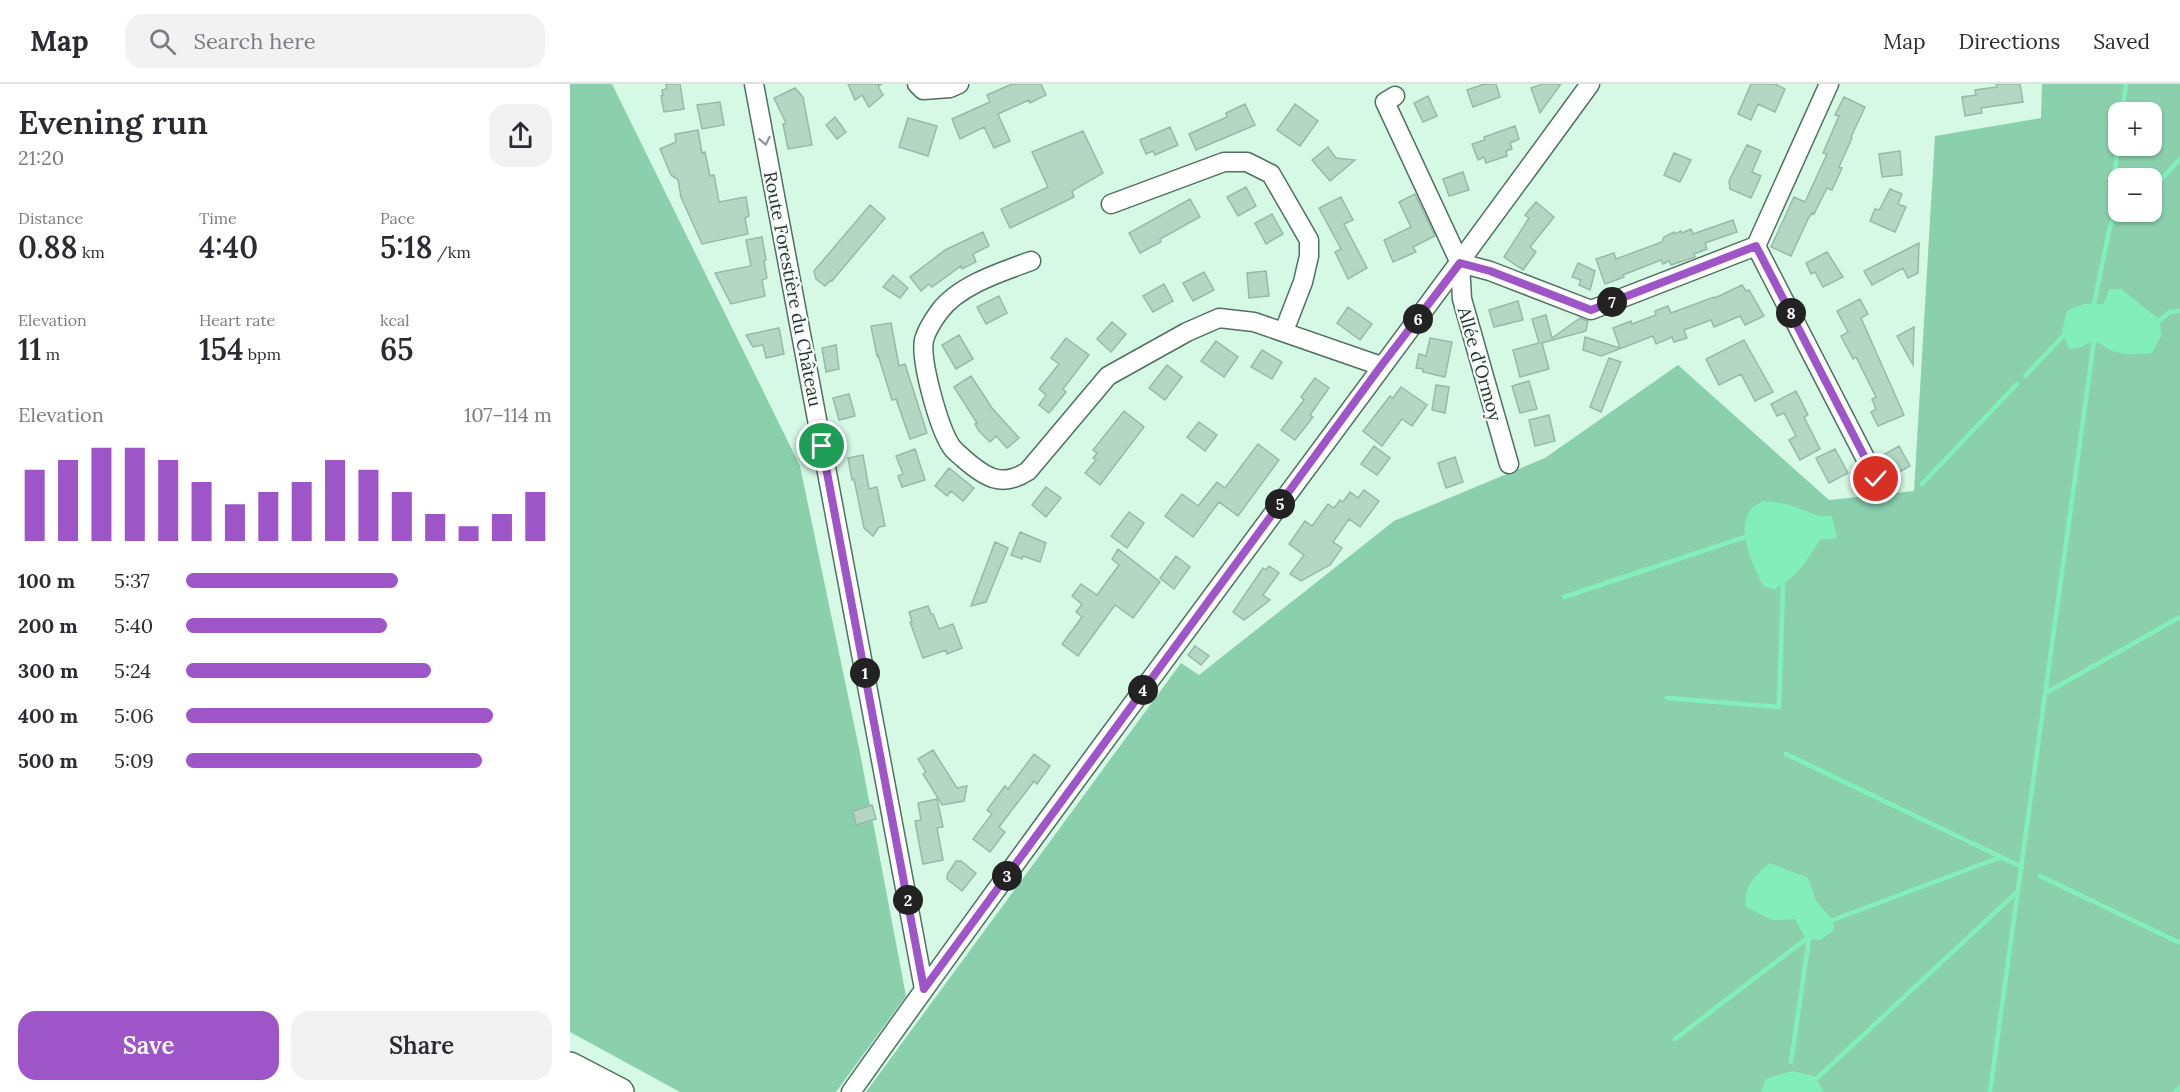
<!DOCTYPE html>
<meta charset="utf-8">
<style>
:root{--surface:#fff;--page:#f2f2f3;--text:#2b2b33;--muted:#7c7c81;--line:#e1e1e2;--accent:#9e55c8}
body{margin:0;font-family:Lora,serif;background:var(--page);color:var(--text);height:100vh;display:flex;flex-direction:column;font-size:22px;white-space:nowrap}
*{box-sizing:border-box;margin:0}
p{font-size:20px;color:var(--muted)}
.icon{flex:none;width:33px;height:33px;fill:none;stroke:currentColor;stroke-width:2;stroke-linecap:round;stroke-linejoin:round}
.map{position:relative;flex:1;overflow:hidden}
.panel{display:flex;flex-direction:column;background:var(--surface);width:570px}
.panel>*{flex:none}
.controls{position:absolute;left:1538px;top:18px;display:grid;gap:12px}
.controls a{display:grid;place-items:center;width:54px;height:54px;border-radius:12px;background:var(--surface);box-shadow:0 2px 4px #0004;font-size:30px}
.pin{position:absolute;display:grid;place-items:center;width:51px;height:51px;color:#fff;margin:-26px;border:3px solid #fff;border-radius:50%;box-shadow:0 2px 6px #0007}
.km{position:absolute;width:30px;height:30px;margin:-15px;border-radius:50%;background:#222;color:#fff;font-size:16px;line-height:30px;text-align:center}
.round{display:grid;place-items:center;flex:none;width:63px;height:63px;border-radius:18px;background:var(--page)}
.overview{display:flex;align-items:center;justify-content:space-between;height:102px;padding:0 18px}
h1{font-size:33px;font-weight:600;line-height:45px}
.stats{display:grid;grid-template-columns:repeat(3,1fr);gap:9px;height:102px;padding:6px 18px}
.stats div{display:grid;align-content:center}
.stats b{font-size:30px;font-weight:600}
.stats small{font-size:16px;font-weight:400}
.stats p{font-size:16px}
.chart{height:168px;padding:12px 18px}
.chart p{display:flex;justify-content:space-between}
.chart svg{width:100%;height:108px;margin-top:6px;stroke:var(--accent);stroke-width:6}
.action{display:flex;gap:12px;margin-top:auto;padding:12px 18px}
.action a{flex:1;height:69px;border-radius:18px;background:var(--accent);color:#fff;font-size:24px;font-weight:600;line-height:69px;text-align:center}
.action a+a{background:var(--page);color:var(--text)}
ul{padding:0 18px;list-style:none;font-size:20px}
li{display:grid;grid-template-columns:96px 72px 1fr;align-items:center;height:45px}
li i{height:15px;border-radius:8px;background:var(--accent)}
header{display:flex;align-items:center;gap:36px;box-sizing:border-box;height:84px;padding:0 30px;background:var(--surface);border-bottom:2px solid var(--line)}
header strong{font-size:28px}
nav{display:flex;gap:33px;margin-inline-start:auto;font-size:21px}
.search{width:420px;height:54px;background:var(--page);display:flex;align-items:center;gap:15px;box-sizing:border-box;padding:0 21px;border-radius:18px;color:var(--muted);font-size:22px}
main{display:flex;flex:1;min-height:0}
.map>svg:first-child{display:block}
</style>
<header>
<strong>Map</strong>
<div class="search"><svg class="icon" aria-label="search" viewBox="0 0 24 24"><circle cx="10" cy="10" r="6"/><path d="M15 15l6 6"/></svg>Search here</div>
<nav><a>Map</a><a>Directions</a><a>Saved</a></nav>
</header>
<main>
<section class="panel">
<div class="overview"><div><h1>Evening run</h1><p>21:20</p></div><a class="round"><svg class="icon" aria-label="share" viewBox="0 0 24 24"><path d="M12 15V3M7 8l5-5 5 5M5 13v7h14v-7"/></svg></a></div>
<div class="stats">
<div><p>Distance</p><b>0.88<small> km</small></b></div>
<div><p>Time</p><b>4:40</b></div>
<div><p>Pace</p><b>5:18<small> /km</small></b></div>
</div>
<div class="stats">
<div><p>Elevation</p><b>11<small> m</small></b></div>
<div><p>Heart rate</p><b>154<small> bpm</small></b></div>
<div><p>kcal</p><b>65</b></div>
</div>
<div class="chart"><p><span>Elevation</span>107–114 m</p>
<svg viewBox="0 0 160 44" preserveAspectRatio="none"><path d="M5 44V15M15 44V11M25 44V6M35 44V6M45 44V11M55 44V20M65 44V29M75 44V24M85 44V20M95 44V11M105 44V15M115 44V24M125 44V33M135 44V38M145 44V33M155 44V24"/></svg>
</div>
<ul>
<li><b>100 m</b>5:37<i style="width:58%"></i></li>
<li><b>200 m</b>5:40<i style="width:55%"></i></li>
<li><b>300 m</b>5:24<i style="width:67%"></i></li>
<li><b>400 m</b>5:06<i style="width:84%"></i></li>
<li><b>500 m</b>5:09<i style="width:81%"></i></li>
</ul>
<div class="action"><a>Save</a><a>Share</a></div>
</section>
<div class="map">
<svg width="1610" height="1008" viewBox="0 0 1610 1008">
<rect width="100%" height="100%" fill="#d5f9e5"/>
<path fill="#8ad0ad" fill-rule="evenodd" d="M 0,0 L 42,0 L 230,382 L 291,674 L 336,912 L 266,1008 L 110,1008 L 0,948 Z
M 1472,0 L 1610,0 L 1610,1008 L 296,1008 L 611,579 L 629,591 L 824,437 L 975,374 L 1108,281 L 1259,416 L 1344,407 L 1365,52 L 1471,34 ZM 1548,28 L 1581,28 L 1581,62 L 1548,62 ZM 1548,94 L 1581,94 L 1581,128 L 1548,128 Z"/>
<path fill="#82efbb" d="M 1540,205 L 1551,205 L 1590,236 L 1591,252 L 1582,269 C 1567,270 1550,272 1537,264 C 1532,261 1530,259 1524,257 L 1509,264 L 1499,265 L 1492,247 L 1497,227 L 1514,220 L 1533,220 Z
M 1194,417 L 1217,420 L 1249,432 L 1262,432 L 1267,454 L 1250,456 C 1237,476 1226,495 1204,505 L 1194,503 C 1182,479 1157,431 1194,417 Z
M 1200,779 L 1238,794 L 1246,817 L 1263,836 L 1264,846 L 1251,856 L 1236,855 L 1225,835 L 1202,836 L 1176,823 C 1173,802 1185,792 1200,779 Z
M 1222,987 L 1244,992 L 1254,1008 L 1191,1008 L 1196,995 Z"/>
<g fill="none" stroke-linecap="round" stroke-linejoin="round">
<path stroke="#82efbb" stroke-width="4.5" d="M 1552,28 L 1556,0
M 1581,106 L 1610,75
M 1551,128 L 1560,128
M 1524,220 L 1539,147 L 1545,127 L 1543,102 L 1548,61
M 1590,236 L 1600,228 L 1610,227
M 1455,292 L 1494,251
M 1352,400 L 1447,300
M 994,513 L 1175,453
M 1476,609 L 1610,533
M 1097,614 L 1209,623 L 1213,501
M 1216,670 L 1431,773
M 1470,792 L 1610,859
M 1263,836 L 1431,773 L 1452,783
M 1105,955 L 1236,855
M 1221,978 L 1239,855
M 1246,995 L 1448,807
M 1420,1008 L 1524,257
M 1605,1008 L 1610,1003"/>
</g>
<path fill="#b3d7c3" stroke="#97baa7" stroke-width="1.5" d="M 96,0 L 110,0 L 114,25 L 94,28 L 91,12 L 93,11 L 92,6 L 97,5 Z
M 278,0 L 312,0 L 308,2 L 313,11 L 299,23 L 292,11 L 285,16 Z
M 442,0 L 471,0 L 476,11 L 460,19 L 459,16 L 428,30 L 440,57 L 424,64 L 414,43 L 390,55 L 382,35 L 420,18 L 417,11 Z
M 914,0 L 926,0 L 930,13 L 903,23 L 897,6 Z
M 973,0 L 991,0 L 970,29 L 961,4 Z
M 1181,0 L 1205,0 L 1215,5 L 1205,28 L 1188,20 L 1181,36 L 1168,30 Z
M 1426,0 L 1450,0 L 1453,18 L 1411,24 L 1412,29 L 1395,32 L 1392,13 L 1406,11 L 1405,6 L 1427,3 Z
M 225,4 L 233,13 L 242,61 L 218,65 L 213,40 L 216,39 L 204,14 Z
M 858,12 L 867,32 L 853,38 L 844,19 Z
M 1274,13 L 1295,23 L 1281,53 L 1282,54 L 1269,83 L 1272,84 L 1262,106 L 1257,104 L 1244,130 L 1242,129 L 1238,135 L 1221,172 L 1201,163 L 1224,113 L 1235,118 L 1257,70 L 1253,69 L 1269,32 L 1265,31 Z
M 150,18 L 154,41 L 132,45 L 127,21 Z
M 675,20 L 685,41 L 626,66 L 619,50 L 657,33 L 656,29 Z
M 725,20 L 748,37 L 730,62 L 707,46 Z
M 265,33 L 276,48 L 267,55 L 256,41 Z
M 338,34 L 367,42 L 358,72 L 329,63 Z
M 945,42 L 949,55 L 940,59 L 942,65 L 936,67 L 937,72 L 916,79 L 914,73 L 908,76 L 902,60 L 915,56 L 914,53 Z
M 600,43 L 608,61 L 585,71 L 583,67 L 576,70 L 570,56 Z
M 128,46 L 132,69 L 135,68 L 140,92 L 144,91 L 149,118 L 176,113 L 179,132 L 175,134 L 178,150 L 132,160 L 111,113 L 108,96 L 101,91 L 90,65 L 106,58 L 105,50 Z
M 513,47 L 533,89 L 502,107 L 504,113 L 440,144 L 431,125 L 478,103 L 462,68 Z
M 1177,61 L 1191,67 L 1182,88 L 1191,92 L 1181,114 L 1160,105 L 1159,97 Z
M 758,63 L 766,74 L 785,76 L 760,97 L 742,76 Z
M 1330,67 L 1332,91 L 1312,93 L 1309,70 Z
M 1104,69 L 1121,76 L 1110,98 L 1094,91 Z
M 893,88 L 899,106 L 879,112 L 873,95 Z
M 676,103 L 686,122 L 668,132 L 657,113 Z
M 1320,105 L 1332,110 L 1328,120 L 1336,123 L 1325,148 L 1300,137 L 1305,125 L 1309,126 L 1312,121 Z
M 845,110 L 865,152 L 843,163 L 846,168 L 823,178 L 814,156 L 841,143 L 829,118 Z
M 771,113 L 783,136 L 774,140 L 797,184 L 778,195 L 765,168 L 771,165 L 749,124 Z
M 620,115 L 630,133 L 590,155 L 591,158 L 570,169 L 559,149 Z
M 966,118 L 984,133 L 960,163 L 966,168 L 953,186 L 934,173 L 959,134 L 955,131 Z
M 300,121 L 315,134 L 262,197 L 261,196 L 255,202 L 246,195 L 244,187 Z
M 702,130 L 713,150 L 696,160 L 685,139 Z
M 1163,136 L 1167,148 L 1135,159 L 1137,165 L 1124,170 L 1125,173 L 1101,181 L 1099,177 L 1093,180 L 1091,176 L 1053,191 L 1054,193 L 1035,200 L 1026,175 L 1044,169 L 1046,175 L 1092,158 L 1094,153 L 1104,148 L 1105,150 L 1111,147 L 1112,149 L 1121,145 L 1123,150 Z
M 413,148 L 419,162 L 403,170 L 406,178 L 392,185 L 391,182 L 362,203 L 359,200 L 351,207 L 340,193 L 375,166 Z
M 192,153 L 196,176 L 194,177 L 197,194 L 192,196 L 195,212 L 161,220 L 145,189 L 181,182 L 176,156 Z
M 1349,159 L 1348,189 L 1338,194 L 1333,184 L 1302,201 L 1294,187 Z
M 1257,168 L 1273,193 L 1253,203 L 1245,188 L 1241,190 L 1236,179 Z
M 1008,179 L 1025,187 L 1020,206 L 1009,201 L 1011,196 L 1002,193 Z
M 696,187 L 699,212 L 679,214 L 677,189 Z
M 634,188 L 644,206 L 623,217 L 613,199 Z
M 323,191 L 338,204 L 330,214 L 313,203 Z
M 594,200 L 603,217 L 583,228 L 573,212 Z
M 1172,201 L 1176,207 L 1179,206 L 1194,232 L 1175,241 L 1170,232 L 1144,243 L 1141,236 L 1114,246 L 1117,254 L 1104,258 L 1102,253 L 1086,260 L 1083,252 L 1031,272 L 1013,266 L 1015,253 L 1050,264 L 1043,244 L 1061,237 L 1062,240 L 1086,231 L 1085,227 L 1098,222 L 1101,229 L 1144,213 L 1145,214 Z
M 429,212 L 437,229 L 416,240 L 407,223 Z
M 1290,215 L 1298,230 L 1291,234 L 1334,331 L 1308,342 L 1301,328 L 1306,325 L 1302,315 L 1306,313 L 1286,273 L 1283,275 L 1271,252 L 1278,248 L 1267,227 Z
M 948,217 L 953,236 L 924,243 L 919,226 Z
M 778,223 L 802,240 L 790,256 L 767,239 Z
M 976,231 L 982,254 L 1010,234 L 1018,237 L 1016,247 L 972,259 L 979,285 L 950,293 L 943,266 L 969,259 L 962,235 Z
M 542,238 L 556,250 L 541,268 L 527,255 Z
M 321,239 L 329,282 L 335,280 L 357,349 L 340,355 L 326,315 L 322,316 L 308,271 L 307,272 L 301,242 Z
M 1344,243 L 1343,281 L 1327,252 Z
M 209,244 L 214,270 L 196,274 L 193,261 L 183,263 L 176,251 Z
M 389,251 L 403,275 L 386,285 L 372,261 Z
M 496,254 L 519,271 L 493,305 L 496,308 L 479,329 L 469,321 L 476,311 L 469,305 L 489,280 L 481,274 Z
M 860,254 L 882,258 L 875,293 L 853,288 L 853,285 L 846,284 L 849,270 L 856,272 Z
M 1174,256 L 1203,308 L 1185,317 L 1171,290 L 1149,301 L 1136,275 Z
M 646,257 L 668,273 L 654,293 L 631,277 Z
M 266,261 L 269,285 L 256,288 L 252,264 Z
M 692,266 L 712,278 L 702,295 L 681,283 Z
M 1039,274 L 1051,278 L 1031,328 L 1020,323 Z
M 597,281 L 612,293 L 595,316 L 579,304 Z
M 401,292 L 422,324 L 449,354 L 437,364 L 426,352 L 420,358 L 409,347 L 405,340 L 407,339 L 384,303 Z
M 745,294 L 759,304 L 740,331 L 743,333 L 725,356 L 711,346 L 734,316 L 731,313 Z
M 959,297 L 967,325 L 950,329 L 942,302 Z
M 866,301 L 879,303 L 875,329 L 862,326 Z
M 831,303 L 857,321 L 842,342 L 832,335 L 812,362 L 793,347 L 820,312 L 823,314 Z
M 1226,307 L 1238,331 L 1234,333 L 1250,365 L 1230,376 L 1219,356 L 1226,352 L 1214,329 L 1207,332 L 1201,320 Z
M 279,310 L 285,332 L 269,336 L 263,314 Z
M 554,327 L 574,343 L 530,401 L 515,389 L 526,376 L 523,374 L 527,369 L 523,366 Z
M 979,331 L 985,357 L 965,362 L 959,336 Z
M 629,338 L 647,351 L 635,367 L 617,353 Z
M 688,360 L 709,376 L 668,432 L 649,418 L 623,453 L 595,432 L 612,410 L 628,422 L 647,398 L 655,404 Z
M 804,362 L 820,374 L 807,391 L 791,380 Z
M 1329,362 L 1340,382 L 1324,391 L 1313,371 Z
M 345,365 L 355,396 L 332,403 L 328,392 L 333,390 L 326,372 Z
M 1265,365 L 1278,389 L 1259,399 L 1246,374 Z
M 293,371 L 299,405 L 307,403 L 315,442 L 309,443 L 303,452 L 294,444 L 284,395 L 282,396 L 278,374 Z
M 885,373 L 893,398 L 876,404 L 868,379 Z
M 379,384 L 404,404 L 393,417 L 381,407 L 377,412 L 365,402 Z
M 476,403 L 491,414 L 476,433 L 462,421 Z
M 794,406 L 809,417 L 790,443 L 779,435 L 763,458 L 772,464 L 760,481 L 731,497 L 720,490 L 734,471 L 719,460 L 735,437 L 742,442 L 758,420 L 764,424 L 770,416 L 773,418 L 780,408 L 788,414 Z
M 559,428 L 574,439 L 557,464 L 541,452 Z
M 450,448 L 476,459 L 470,478 L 453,472 L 452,475 L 441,471 Z
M 425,458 L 438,464 L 416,518 L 401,522 Z
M 548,465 L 590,498 L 563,534 L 545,521 L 508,572 L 492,560 L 512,533 L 506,528 L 512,520 L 502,512 L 511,500 L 527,511 L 549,481 L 542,475 Z
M 606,472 L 620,483 L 604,505 L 590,494 Z
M 699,482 L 709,489 L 693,511 L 700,516 L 674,536 L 663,528 L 693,484 L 696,486 Z
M 358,522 L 361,530 L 363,530 L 369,545 L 383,540 L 392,564 L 377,570 L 376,566 L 353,574 L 340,538 L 342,537 L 339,528 Z
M 625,562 L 639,572 L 631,581 L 618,571 Z
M 363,666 L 387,704 L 397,702 L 394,717 L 372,721 L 353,690 L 356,688 L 348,675 Z
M 464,670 L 480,682 L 467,700 L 464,697 L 429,743 L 435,748 L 420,768 L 403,755 L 422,730 L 417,726 L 435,702 L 438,705 Z
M 367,715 L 373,743 L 367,744 L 373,776 L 353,780 L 345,737 L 351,736 L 348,719 Z
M 302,721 L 306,735 L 286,741 L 283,727 Z
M 386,777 L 391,777 L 406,789 L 392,807 L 377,795 L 377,791 Z"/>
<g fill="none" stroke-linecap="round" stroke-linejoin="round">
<g stroke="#507160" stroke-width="21">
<path id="minor" d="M 184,0 L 354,905
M 347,0 L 353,6 L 380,4 L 389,0
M 825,12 L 815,18 L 890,179 L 892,215 L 939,380
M 541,120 L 654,78 L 677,78 L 701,90 L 739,156 L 739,172 L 733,198 L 714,247
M 1186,162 L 1306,395
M 461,177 C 431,188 389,201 369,228 C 364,235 356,248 354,256 C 350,277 369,344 381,362 C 384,367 390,371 394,375 C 416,394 432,404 458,387 L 538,292 L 617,248 L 649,234 L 684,238 L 811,282
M 890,179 L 920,187 L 1021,226 L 1186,162 L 1259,0
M 281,1008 C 522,668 775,337 1020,0"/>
</g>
<g stroke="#507160" stroke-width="30">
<path id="primary" d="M 0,982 L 50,1008
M 0,1003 L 9,1008"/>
</g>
<use href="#minor" stroke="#fff" stroke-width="18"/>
<use href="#primary" stroke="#fff" stroke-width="27"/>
</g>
<defs><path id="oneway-chevron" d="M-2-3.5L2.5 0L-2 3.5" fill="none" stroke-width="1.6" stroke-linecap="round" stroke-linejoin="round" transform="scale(1.5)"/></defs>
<use stroke="#929a96" href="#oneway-chevron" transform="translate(195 57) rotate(79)"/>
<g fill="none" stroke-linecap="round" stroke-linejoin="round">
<g stroke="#fff" stroke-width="12">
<path id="route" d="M 252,362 L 354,905 L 811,282 L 890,179 L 920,187 L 1021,226 L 1186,162 L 1306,395"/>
</g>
<use href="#route" stroke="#9e55c8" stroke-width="8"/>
</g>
<g text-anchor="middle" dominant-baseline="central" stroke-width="4.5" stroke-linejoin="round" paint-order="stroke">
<g font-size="18" fill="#25342c" stroke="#f7fefa">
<text transform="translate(223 205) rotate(79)">Route Forestière du Château</text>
<text transform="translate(910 280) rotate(74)">Allée d'Ormoy</text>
</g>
</g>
</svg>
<div class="controls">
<a>+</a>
<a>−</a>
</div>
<div class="pin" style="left:252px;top:362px;background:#1e9e55"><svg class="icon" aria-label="arrive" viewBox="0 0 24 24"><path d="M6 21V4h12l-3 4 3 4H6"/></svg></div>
<div class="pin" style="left:1306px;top:395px;background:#d93025"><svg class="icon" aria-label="check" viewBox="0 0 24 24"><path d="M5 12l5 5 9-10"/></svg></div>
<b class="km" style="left:295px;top:589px">1</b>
<b class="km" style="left:338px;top:816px">2</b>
<b class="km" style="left:437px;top:792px">3</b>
<b class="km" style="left:573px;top:606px">4</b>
<b class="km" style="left:710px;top:420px">5</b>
<b class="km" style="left:848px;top:235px">6</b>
<b class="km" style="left:1042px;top:218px">7</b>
<b class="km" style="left:1221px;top:229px">8</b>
</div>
</main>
